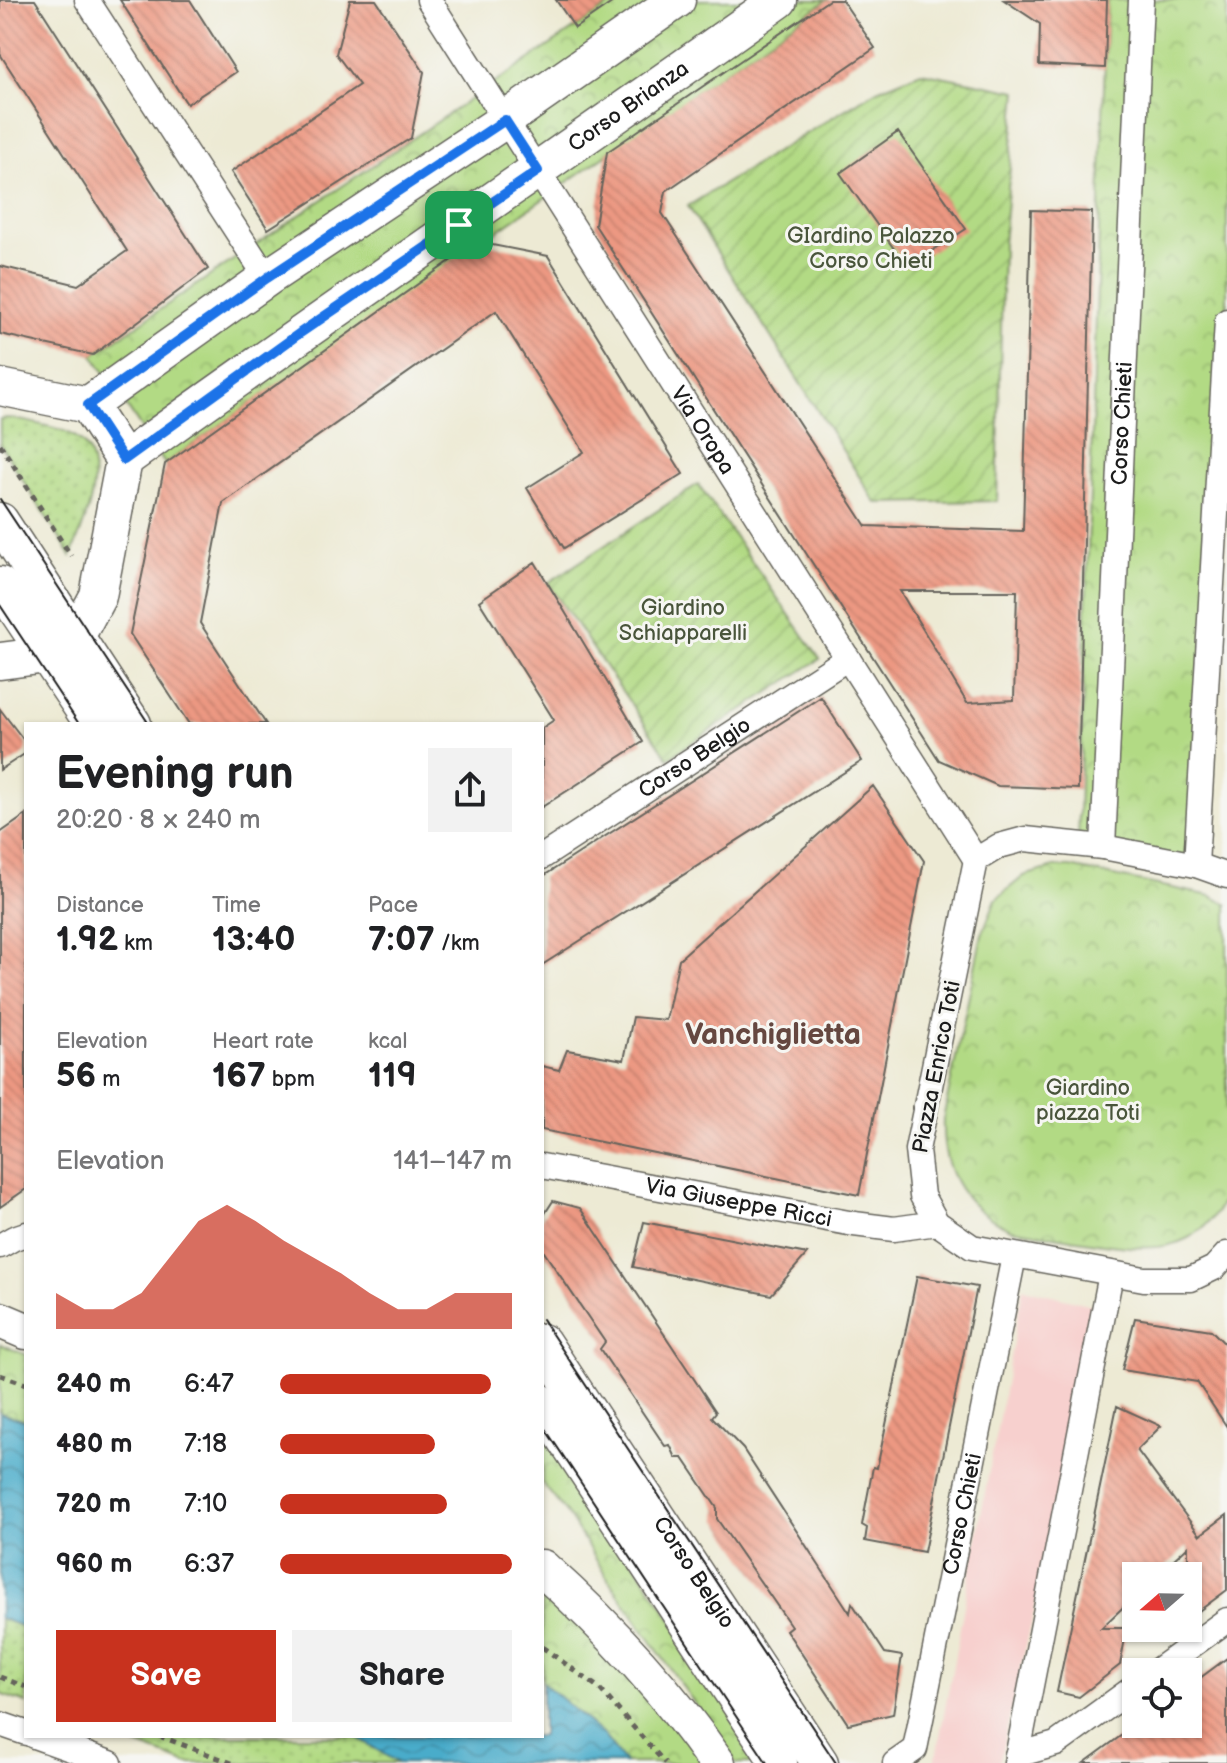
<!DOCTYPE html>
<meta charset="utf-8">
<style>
:root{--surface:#fff;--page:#f2f2f2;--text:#202124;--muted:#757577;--accent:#c8321e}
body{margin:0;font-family:"Balsamiq Sans",sans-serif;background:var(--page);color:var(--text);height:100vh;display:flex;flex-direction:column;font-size:30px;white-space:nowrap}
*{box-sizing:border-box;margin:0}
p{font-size:26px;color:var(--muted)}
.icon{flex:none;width:44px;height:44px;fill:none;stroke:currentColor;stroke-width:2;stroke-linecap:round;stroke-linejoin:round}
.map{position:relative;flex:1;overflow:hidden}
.drawer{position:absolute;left:24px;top:722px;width:520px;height:1016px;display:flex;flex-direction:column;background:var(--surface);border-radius:0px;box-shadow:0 2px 6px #0004}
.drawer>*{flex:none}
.needle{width:52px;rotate:250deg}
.controls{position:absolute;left:1122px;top:1562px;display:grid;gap:16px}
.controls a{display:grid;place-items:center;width:80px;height:80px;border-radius:0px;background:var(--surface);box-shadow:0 2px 6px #0004;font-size:40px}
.pin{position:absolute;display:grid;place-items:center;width:68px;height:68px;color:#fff;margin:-34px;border-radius:16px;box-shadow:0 4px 12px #0006}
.round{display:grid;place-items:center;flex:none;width:84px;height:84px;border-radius:0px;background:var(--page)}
.head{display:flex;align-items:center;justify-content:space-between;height:136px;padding:0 32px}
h1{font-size:44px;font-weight:700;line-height:60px}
.metrics{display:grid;grid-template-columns:repeat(3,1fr);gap:12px;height:136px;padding:8px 32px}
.metrics div{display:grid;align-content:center}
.metrics b{font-size:34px;font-weight:700}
.metrics small{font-size:22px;font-weight:400}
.metrics p{font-size:22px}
.chart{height:224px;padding:16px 32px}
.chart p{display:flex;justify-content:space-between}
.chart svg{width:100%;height:144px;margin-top:8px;fill:var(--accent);opacity:.7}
.cta{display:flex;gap:16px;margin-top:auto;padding:16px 32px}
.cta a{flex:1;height:92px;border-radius:0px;background:var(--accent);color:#fff;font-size:32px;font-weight:700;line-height:92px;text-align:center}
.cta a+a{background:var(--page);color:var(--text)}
ul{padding:0 32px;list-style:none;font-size:26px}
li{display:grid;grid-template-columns:128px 96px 1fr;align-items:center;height:60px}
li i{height:20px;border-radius:10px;background:var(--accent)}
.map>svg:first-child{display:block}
</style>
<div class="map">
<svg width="1227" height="1763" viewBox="0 0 1227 1763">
<defs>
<pattern id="grass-dots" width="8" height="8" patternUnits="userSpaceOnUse" patternTransform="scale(2)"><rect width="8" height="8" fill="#b2da84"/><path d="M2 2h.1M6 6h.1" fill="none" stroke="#98ba71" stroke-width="1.8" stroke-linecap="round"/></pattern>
<pattern id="park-crowns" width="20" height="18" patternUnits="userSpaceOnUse" patternTransform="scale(2)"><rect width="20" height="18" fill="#b2da84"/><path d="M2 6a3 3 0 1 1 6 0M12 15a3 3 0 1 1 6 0" fill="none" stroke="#98ba71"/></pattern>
<pattern id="garden-furrows" width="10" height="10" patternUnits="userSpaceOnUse" patternTransform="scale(2)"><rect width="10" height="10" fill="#b2da84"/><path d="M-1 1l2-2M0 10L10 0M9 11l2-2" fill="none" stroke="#98ba71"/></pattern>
<pattern id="water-waves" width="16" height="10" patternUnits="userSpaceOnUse" patternTransform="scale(2)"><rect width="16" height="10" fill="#4aacca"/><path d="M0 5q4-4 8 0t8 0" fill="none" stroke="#3d8ba3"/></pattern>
<pattern id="building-back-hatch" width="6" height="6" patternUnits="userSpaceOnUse" patternTransform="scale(2)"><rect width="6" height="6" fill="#ec9882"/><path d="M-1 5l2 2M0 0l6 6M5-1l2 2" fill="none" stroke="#ca8270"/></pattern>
</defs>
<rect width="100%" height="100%" fill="#f6f6f2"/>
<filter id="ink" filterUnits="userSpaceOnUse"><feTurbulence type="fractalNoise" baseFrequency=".0125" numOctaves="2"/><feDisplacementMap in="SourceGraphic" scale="16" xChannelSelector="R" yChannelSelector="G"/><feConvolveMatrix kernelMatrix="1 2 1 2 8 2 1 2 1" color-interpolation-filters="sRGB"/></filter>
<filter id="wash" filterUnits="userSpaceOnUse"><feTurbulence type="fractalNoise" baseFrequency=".006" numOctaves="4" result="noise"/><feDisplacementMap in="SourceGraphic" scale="32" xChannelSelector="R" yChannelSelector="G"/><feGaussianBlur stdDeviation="1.8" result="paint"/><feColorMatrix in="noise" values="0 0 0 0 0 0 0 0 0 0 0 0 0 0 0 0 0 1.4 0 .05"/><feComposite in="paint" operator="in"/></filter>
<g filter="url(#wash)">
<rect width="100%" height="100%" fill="#edead4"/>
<path fill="#f7d0ce" d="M 1023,1288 L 1104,1308 L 999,1763 L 935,1763 Z"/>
<path fill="url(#grass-dots)" stroke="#677b50" stroke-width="2" d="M 8,418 C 28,422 50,425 69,433 C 115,455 85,521 71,556 L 0,444 L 0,419 Z
M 0,1618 L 26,1628 L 26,1703 L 0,1694 Z
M 113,1736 L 355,1736 L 398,1763 L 185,1763 Z"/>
<path fill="url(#park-crowns)" stroke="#677b50" stroke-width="2" d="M 617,0 L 827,0 L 165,464 L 93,355 Z
M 1107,0 L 1227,0 L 1227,409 L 1196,865 L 1078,841 Z
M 1054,867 L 1070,867 L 1211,896 L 1227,904 L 1227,1193 C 1199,1257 1148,1251 1090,1242 C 1064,1238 1037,1233 1011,1229 C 962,1208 941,1171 943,1119 L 982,934 L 996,899 L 1024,876 Z
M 0,1344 L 26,1355 L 26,1421 L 0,1413 Z
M 547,1432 L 767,1763 L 736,1763 L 614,1588 L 568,1515 L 542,1483 L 542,1437 Z
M 542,1585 L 710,1763 L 625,1763 L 603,1735 L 542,1682 Z"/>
<path fill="url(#garden-furrows)" stroke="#677b50" stroke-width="2" d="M 921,72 L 1017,91 L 1003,244 L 997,501 L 876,503 L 688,206 L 877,90 Z
M 698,484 L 820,659 L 668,758 L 548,583 Z"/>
<path fill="url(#water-waves)" stroke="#336473" stroke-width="2" d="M 0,1413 L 26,1421 L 26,1628 L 0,1618 Z
M 542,1682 L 603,1735 L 625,1763 L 398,1763 L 355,1736 L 542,1736 Z"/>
<g id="blocks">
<path fill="url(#building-back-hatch)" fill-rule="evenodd" d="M 0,0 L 35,0 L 208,269 L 93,355 L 0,334 L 0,266 L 78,285 L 127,251 L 0,54 Z
M 120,0 L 190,0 L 236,72 L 187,104 Z
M 350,0 L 376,0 L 424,72 L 411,138 L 268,229 L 231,172 L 359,85 L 336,54 Z
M 556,0 L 616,0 L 575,28 Z
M 829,0 L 842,0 L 875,48 L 666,191 L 662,213 L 866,526 L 1023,531 L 1031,210 L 1092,212 L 1078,789 L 998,786 L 939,760 L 595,225 L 607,152 ZM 900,591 L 1017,591 L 1014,700 L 967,703 Z
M 1004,0 L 1107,0 L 1105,68 L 1039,65 L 1040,24 Z
M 898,132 L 966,229 L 907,267 L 840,173 Z
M 477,242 L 548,256 L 683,474 L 564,548 L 527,488 L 584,452 L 496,311 L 223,503 L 200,623 L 266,724 L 189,724 L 130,634 L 165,464 Z
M 535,562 L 643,742 L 542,807 L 542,728 L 554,720 L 479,601 Z
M 821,697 L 862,761 L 542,965 L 542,877 Z
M 0,709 L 26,743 L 26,753 L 0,770 Z
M 873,786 L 924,861 L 859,1195 L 542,1130 L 542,1066 L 559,1070 L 567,1050 L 624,1060 L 633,1017 L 666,1020 L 679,959 Z
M 26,815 L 26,1189 L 0,1207 L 0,833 Z
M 553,1201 L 580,1208 L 716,1412 L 712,1417 L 743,1449 L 850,1613 L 852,1603 L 885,1653 L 902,1656 L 893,1714 L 848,1724 L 786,1630 L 791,1626 L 717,1519 L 717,1508 L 683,1458 L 676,1458 L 670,1445 L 665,1446 L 600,1349 L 605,1342 L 542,1249 L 542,1218 Z
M 644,1222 L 807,1254 L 771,1295 L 633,1267 Z
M 917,1276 L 977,1287 L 924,1552 L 865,1541 L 867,1528 L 862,1525 L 873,1467 L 877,1468 Z
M 1135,1318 L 1211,1330 L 1224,1343 L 1227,1348 L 1227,1427 L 1197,1382 L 1122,1370 Z
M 1117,1406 L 1161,1426 L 1137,1450 L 1200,1535 L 1227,1515 L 1227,1590 L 1188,1619 L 1188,1546 L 1156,1576 L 1136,1576 L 1134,1597 L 1101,1628 L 1127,1628 L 1120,1665 L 1079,1697 L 1057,1692 Z
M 1227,1658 L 1227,1763 L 1084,1763 L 1137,1724 L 1188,1724 L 1188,1687 Z"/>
</g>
</g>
<g filter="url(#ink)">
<use href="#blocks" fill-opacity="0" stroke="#65645c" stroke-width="2"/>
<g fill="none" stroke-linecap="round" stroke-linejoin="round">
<g stroke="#65645c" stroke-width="27">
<g id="street">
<path d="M 87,0 L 267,278"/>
<path id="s1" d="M 429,0 L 976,860"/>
<path id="s2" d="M 1103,847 L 1141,0"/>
<path id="s3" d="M 542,857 L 848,658"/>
<path d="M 1196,865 L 1227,321"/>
<path d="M 1227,876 L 1196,865 L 1103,847 L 1025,839 L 999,846 L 976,860 L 917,1150 L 922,1196 L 937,1223 L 972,1247 L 1144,1279 L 1191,1279 L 1214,1268 L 1227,1254"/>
<path id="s4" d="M 542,1166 L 854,1224 L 894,1229 L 937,1223"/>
<path d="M 0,1246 L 14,1238 L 26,1234"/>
<path d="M 1155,1672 L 1227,1620"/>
<path d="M 0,1724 L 26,1733"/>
<path d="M 34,1736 L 110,1763"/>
<path d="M 1017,1755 L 1056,1744 L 1136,1686"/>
<path id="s5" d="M 895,1763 L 915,1749 L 1014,1256"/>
<path d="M 1016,1763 L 1111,1274"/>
</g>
</g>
<g stroke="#65645c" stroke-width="39">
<g id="secondary">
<path d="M 0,387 L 88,405 L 124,460 L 98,596 L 76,637 L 47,655 L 0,661"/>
<path d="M 88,405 L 267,278 L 505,120 L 677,0"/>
<path id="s6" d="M 124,460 C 340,304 562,155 779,0"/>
<path d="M 0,521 L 133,724"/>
<path d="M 0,585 L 93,724"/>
<path d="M 0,1320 L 26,1331"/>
<path id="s7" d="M 542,1342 L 820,1763"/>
<path d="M 542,1403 L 779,1763"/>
<path d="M 542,1568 C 608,1627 667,1690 717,1763"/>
</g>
</g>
<path stroke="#65645c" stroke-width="5" stroke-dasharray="6 6" stroke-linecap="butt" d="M 0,444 L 71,556
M 0,1375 L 26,1384
M 542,1647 L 599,1688 L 665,1763
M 0,1677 L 26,1687
M 159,1736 L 232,1763"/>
<use href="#street" stroke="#fff" stroke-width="24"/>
<use href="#secondary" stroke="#fff" stroke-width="36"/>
<path stroke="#1c1c1c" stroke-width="2" d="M 0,499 L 149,724
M 0,605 L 79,724
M 542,1319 L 836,1763
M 542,1424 L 767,1763"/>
</g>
</g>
<g fill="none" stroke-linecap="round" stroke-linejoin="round" filter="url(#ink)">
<g stroke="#fff" stroke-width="16">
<path id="route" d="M 505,120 L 538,171 L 300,333 L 124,460 L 88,405 L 267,278 Z"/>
</g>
<use href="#route" stroke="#1a73e8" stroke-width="10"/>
</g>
<g text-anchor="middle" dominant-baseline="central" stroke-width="6" stroke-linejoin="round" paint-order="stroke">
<g font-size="22" fill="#1c1c1c" stroke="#f6f6f2">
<text stroke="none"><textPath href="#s6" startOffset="616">Corso Brianza</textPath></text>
<text stroke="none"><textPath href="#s2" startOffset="424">Corso Chieti</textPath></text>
<text stroke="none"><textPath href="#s1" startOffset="510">Via Oropa</textPath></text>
<text stroke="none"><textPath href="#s3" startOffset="182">Corso Belgio</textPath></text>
<text transform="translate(937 1067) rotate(-79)">Piazza Enrico Toti</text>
<text stroke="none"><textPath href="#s4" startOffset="200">Via Giuseppe Ricci</textPath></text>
<text stroke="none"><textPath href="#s5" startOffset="264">Corso Chieti</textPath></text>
<text stroke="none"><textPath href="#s7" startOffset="276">Corso Belgio</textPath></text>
</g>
<g font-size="22" fill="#49553b" stroke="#f6f6f2">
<text x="871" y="236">GIardino Palazzo<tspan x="871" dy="25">Corso Chieti</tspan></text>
<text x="683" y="608">Giardino<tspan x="683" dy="25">Schiapparelli</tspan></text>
<text x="1088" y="1088">Giardino<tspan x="1088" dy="25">piazza Toti</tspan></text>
</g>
<g font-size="30" font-weight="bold" fill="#654740" stroke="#f6f6f2">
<text x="773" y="1035">Vanchiglietta</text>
</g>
</g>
</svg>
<div class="controls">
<a><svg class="needle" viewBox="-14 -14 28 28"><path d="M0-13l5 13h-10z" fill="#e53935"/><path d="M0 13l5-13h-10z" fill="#757577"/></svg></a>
<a><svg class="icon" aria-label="locate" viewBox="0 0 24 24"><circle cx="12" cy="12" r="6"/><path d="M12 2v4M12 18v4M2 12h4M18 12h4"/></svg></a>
</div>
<div class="pin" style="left:459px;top:225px;background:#1e9e55"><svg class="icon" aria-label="arrive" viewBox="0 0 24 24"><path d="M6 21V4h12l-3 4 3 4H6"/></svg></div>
<section class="drawer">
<div class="head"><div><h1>Evening run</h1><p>20:20 · 8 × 240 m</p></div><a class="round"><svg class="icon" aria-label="share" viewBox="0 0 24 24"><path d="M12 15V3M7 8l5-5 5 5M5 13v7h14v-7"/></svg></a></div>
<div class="metrics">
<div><p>Distance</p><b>1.92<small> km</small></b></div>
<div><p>Time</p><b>13:40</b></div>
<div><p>Pace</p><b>7:07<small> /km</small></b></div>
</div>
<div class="metrics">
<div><p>Elevation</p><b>56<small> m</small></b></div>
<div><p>Heart rate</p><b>167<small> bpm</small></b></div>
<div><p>kcal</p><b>119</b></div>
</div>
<div class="chart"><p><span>Elevation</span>141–147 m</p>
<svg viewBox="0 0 160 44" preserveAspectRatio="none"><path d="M0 44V33L10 38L20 38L30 33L40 22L50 11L60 6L70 11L80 17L90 22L100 27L110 33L120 38L130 38L140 33L150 33L160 33V44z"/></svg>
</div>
<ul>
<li><b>240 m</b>6:47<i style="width:91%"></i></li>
<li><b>480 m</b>7:18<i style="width:67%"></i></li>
<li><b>720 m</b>7:10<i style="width:72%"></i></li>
<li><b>960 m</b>6:37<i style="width:100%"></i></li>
</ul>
<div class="cta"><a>Save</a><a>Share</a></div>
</section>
</div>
